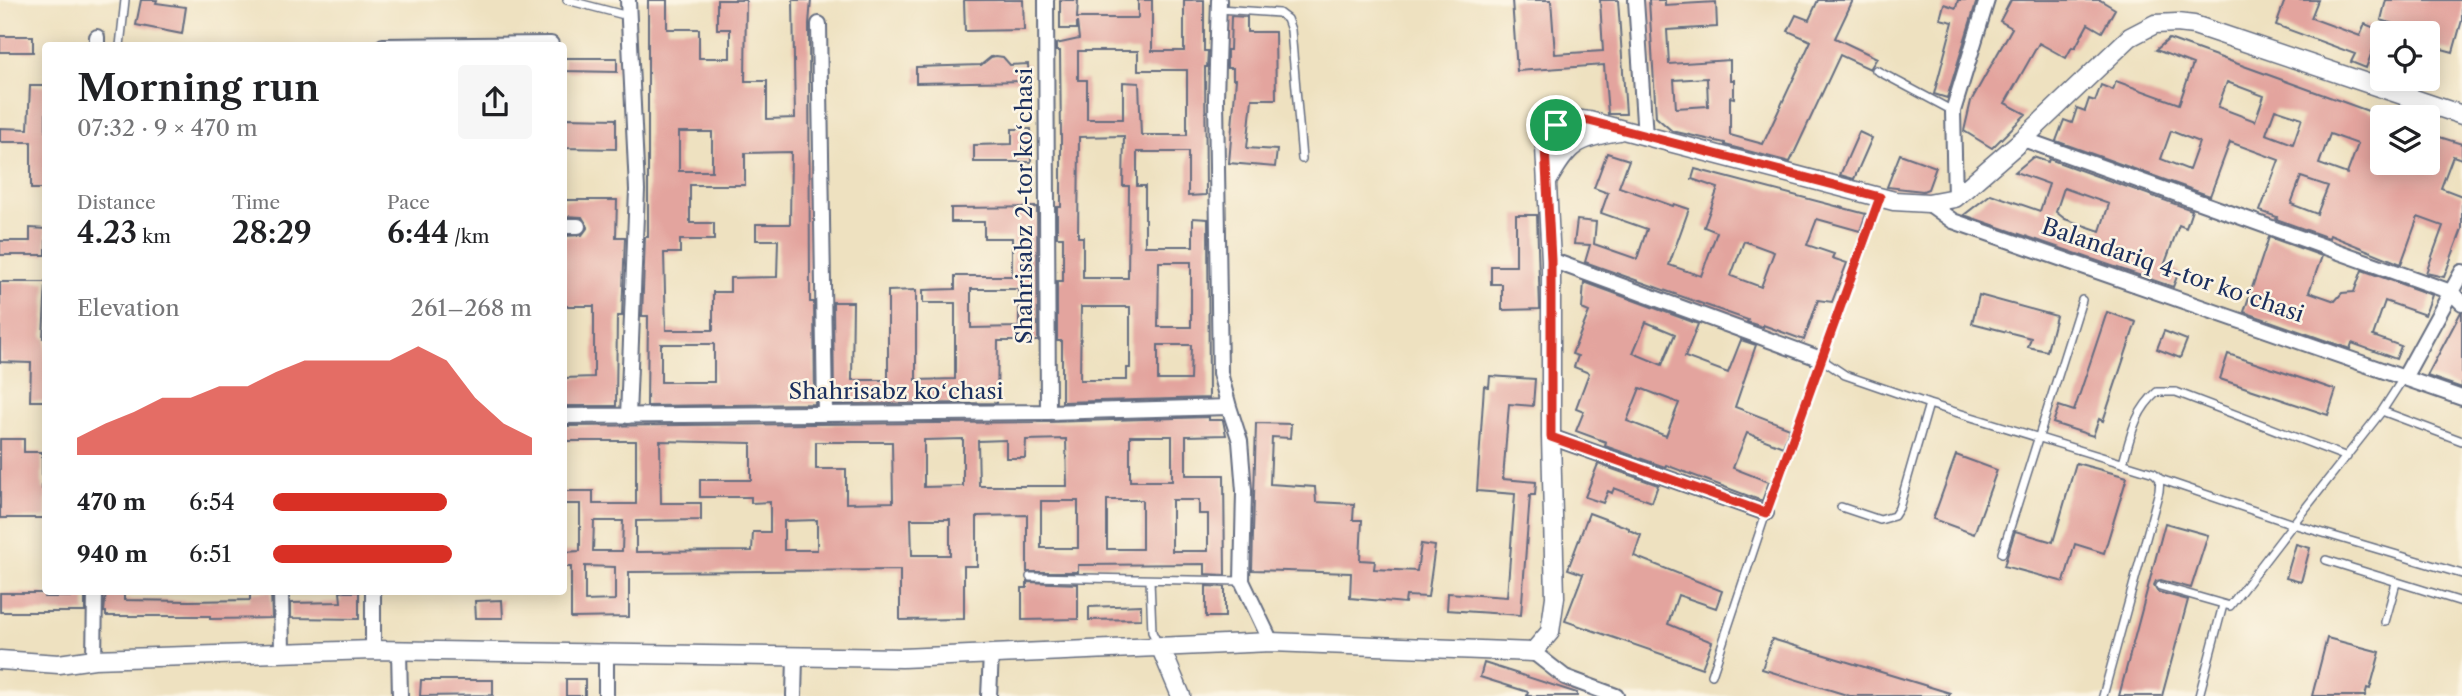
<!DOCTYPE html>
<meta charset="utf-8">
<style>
:root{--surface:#fff;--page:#f6f6f6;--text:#202124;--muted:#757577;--accent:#d93025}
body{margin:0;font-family:"Libre Caslon Text",serif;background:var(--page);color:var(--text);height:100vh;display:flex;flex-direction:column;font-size:26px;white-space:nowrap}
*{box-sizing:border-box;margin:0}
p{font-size:23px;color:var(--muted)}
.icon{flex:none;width:38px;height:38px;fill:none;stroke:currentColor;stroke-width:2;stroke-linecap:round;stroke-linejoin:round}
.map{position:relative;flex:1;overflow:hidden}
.panel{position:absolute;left:42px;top:42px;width:525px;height:553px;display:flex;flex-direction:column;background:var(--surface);border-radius:7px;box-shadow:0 4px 18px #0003}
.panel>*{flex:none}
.buttons{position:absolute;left:2370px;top:21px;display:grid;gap:14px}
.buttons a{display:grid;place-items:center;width:70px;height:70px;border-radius:7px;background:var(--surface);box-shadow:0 4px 18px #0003;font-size:35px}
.pin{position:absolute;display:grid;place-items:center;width:60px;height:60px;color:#fff;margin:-30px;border:4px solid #fff;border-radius:50%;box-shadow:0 2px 7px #0007}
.round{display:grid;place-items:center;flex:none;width:74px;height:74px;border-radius:7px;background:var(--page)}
.head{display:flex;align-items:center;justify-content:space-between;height:119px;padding:0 35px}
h1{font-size:38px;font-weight:600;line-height:52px}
.metrics{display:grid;grid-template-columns:repeat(3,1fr);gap:10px;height:119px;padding:7px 35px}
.metrics div{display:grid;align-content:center}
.metrics b{font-size:30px;font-weight:600}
.metrics small{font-size:19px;font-weight:400}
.metrics p{font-size:19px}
.chart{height:196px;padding:14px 35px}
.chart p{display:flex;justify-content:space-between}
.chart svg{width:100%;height:126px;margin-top:7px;fill:var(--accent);opacity:.7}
ul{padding:0 35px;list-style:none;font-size:23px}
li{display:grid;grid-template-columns:112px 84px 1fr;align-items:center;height:52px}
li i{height:18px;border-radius:9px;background:var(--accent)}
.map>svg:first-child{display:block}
</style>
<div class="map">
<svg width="2462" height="696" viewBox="0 0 2462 696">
<rect width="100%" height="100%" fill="#fcf5e5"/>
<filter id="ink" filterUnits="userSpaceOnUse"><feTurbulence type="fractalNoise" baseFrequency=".0143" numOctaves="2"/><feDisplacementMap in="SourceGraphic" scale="14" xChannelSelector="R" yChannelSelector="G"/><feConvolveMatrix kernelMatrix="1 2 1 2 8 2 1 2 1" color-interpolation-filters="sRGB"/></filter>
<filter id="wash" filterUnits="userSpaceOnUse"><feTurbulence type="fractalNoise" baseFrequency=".00686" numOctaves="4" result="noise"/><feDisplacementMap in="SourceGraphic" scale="28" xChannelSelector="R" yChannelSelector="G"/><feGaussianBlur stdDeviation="1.57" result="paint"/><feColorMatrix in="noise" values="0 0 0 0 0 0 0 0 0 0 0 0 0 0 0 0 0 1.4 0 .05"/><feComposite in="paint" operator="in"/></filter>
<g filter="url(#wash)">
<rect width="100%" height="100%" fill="#eee1c0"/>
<g id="blocks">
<path fill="#e3a49e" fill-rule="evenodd" d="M 141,0 L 157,0 L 156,3 L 186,7 L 182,34 L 136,25 Z
M 648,0 L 667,0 L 667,29 L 699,29 L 699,58 L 730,58 L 730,29 L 717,29 L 717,0 L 746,0 L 745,81 L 767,81 L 767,119 L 795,118 L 793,0 L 811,0 L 809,24 L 810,302 L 814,302 L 815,404 L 647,406 L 648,316 L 642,316 L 645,237 L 648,237 ZM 679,132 L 712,132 L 712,171 L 679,171 ZM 791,152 L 790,224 L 756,224 L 756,240 L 778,240 L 777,277 L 730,278 L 730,292 L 713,292 L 713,330 L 666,330 L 664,253 L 680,253 L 680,240 L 714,240 L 714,223 L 690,223 L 690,185 L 745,185 L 745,153 ZM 661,344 L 714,344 L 714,382 L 661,382 Z
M 964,0 L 1023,0 L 1024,30 L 965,31 Z
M 1060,0 L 1078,0 L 1077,18 L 1138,18 L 1138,0 L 1152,0 L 1152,51 L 1184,51 L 1184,0 L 1204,0 L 1204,51 L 1208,51 L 1207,67 L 1205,67 L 1206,195 L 1188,196 L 1188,152 L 1137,152 L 1137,186 L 1145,186 L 1145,246 L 1193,246 L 1193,218 L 1208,219 L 1209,398 L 1062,402 L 1062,341 L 1057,341 L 1057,281 L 1063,281 L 1063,237 L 1057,237 L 1057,207 L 1061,207 L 1061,137 L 1060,51 L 1056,51 L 1056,44 L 1079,39 L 1077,22 L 1077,29 L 1060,29 ZM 1078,51 L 1138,51 L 1138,70 L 1187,70 L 1187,135 L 1141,135 L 1139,83 L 1123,82 L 1123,119 L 1087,119 L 1087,80 L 1078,80 ZM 1124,136 L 1123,186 L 1129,186 L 1128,278 L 1083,278 L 1083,237 L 1078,237 L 1079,137 ZM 1159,262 L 1191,262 L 1191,327 L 1158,327 ZM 1081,307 L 1130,307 L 1130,368 L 1127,368 L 1127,380 L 1080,380 ZM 1158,345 L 1191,345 L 1190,380 L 1158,380 Z
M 1512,0 L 1551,0 L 1555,54 L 1603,51 L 1600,0 L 1618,0 L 1626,114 L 1608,114 L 1604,65 L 1517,71 Z
M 1649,0 L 1665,0 L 1665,5 L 1716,2 L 1717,27 L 1667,30 L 1669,64 L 1730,60 L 1730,80 L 1734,80 L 1734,98 L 1730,97 L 1730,135 L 1763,144 L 1811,41 L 1788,31 L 1796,15 L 1809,20 L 1818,0 L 1853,0 L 1835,38 L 1877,58 L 1870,69 L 1840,55 L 1790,162 L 1725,145 L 1725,143 L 1672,131 L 1656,117 ZM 1707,78 L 1708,106 L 1676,108 L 1674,80 Z
M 1958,0 L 1977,0 L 1947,98 L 1934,94 L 1953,22 L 1940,19 L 1944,4 L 1956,8 Z
M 2011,0 L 2100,0 L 2115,9 L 2102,32 L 2088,24 L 2075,48 L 2072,47 L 2066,58 L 2039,43 L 2005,103 L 2026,114 L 1992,148 L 1964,131 L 1971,101 L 2012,28 L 2000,21 Z
M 2285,0 L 2318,0 L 2311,18 L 2360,36 L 2365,24 L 2380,30 L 2366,68 L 2351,62 L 2355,54 L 2276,25 Z
M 2386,0 L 2462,0 L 2462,20 L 2453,52 L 2427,45 L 2427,33 L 2408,33 L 2409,29 L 2381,20 Z
M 1231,16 L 1247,17 L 1247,32 L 1275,32 L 1276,99 L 1252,99 L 1247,148 L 1277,150 L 1275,167 L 1229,163 L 1236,79 L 1233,79 L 1233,68 L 1227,68 L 1227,50 L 1230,50 Z
M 0,36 L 33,36 L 33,52 L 0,52 Z
M 2169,39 L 2382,116 L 2382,163 L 2427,163 L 2427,133 L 2462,144 L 2462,159 L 2453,156 L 2441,188 L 2462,196 L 2462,229 L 2444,277 L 2426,273 L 2443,226 L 2418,217 L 2401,264 L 2330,235 L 2329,238 L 2276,219 L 2277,217 L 2260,211 L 2279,160 L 2230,142 L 2210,196 L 2056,141 L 2064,120 L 2072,123 L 2077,108 L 2085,111 L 2089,99 L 2095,101 L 2101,85 L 2113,90 L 2116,81 L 2179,104 L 2193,64 L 2156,50 ZM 2227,82 L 2264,96 L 2255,121 L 2218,107 ZM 2275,109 L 2302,118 L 2293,144 L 2266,134 ZM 2171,131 L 2199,142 L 2189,170 L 2161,159 ZM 2330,134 L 2358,144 L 2347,174 L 2319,164 ZM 2301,177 L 2328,186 L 2317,214 L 2291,204 Z
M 996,56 L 1003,57 L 1010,65 L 1028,64 L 1029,81 L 916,83 L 916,67 L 981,65 L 991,57 Z
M 564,58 L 617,58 L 617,72 L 564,71 Z
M 30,86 L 46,86 L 46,189 L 31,189 L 31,142 L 0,142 L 0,128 L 28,129 Z
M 564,118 L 616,119 L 616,149 L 564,148 Z
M 1012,129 L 1031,129 L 1031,162 L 974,162 L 974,145 L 1012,144 Z
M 1859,132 L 1872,138 L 1854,179 L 1840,175 Z
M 1607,153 L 1629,160 L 1619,187 L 1673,206 L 1674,204 L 1689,209 L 1669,265 L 1701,276 L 1717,232 L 1704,227 L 1718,188 L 1692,179 L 1695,169 L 1866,214 L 1860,231 L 1817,219 L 1807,245 L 1834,254 L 1832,258 L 1847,263 L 1832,302 L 1818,300 L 1804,340 L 1763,325 L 1763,327 L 1747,322 L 1748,320 L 1585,262 L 1590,245 L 1574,244 L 1577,220 L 1596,222 L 1594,244 L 1637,259 L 1647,229 L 1601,213 L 1608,193 L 1594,188 ZM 1744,241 L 1774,252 L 1761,287 L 1731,276 Z
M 1900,154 L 1936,167 L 1928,189 L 1923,191 L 1887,187 Z
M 2033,157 L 2048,162 L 2049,159 L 2192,210 L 2186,228 L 2179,225 L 2164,266 L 2179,271 L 2173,287 L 1964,215 L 1991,194 L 2040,211 L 2049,184 L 2015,172 ZM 2064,188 L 2109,204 L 2100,231 L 2065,219 L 2056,212 Z
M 564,200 L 617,200 L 616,237 L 625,237 L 622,316 L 617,316 L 616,406 L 564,406 L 564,378 L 594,377 L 594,306 L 564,306 L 564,236 L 582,235 L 588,227 L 582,217 L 564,216 Z
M 1037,207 L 1038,341 L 998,341 L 997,403 L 834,404 L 833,302 L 853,302 L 852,380 L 888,380 L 888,291 L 916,290 L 916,380 L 955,379 L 955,303 L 923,303 L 923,290 L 955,289 L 955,276 L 1012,276 L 1012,238 L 984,238 L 984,222 L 951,222 L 951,208 ZM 971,289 L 1019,289 L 1019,327 L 971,328 Z
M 1516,215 L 1537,215 L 1540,309 L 1502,310 L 1502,284 L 1491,284 L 1491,266 L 1516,266 Z
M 30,228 L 46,229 L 46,255 L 0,255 L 0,241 L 30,241 Z
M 2269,237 L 2322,256 L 2309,292 L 2335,301 L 2342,293 L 2354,292 L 2362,270 L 2432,295 L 2425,315 L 2385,301 L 2373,336 L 2401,346 L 2396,359 L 2352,343 L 2350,349 L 2244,312 Z
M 0,282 L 46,282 L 43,338 L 46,338 L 46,401 L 30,401 L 31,363 L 0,362 Z
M 1584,282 L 1698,324 L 1685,357 L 1728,373 L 1741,340 L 1756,345 L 1735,407 L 1790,428 L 1783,447 L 1747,433 L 1733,468 L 1769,482 L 1762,501 L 1666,465 L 1665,467 L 1605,446 L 1606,442 L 1576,431 L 1584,411 L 1576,408 L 1589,373 L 1574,367 L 1578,356 L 1572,354 L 1589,312 L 1582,309 ZM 1646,322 L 1675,334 L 1662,365 L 1633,353 ZM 1640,388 L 1679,403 L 1666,436 L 1627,421 Z
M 1979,295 L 2056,316 L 2047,351 L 2028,347 L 2031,338 L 1972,323 Z
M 2107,312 L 2136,322 L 2103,421 L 2099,419 L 2093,436 L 2053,423 L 2059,406 L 2074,411 Z
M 2461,312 L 2462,312 L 2462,388 L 2427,376 Z
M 2164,331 L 2187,340 L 2180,358 L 2157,349 Z
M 2228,354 L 2336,390 L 2328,415 L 2220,379 Z
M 1490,376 L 1535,379 L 1533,406 L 1509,404 L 1503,479 L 1536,482 L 1535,495 L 1530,495 L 1521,615 L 1447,610 L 1448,593 L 1507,597 L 1515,494 L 1477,491 L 1484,386 L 1489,387 Z
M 1209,417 L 1209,420 L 1223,420 L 1226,435 L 1186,436 L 1186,475 L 1224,475 L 1225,575 L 1205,574 L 1205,564 L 1078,565 L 1078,572 L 1027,572 L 1027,515 L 977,516 L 977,566 L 964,566 L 964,619 L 900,620 L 900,570 L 629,572 L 629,617 L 571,618 L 571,567 L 564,567 L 564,552 L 580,551 L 580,504 L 564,504 L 564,491 L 593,491 L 593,504 L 636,504 L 636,441 L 564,441 L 564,426 L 1048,422 ZM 1130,436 L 1172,436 L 1172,481 L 1130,481 ZM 963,439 L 963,486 L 924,487 L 924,440 ZM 1066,439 L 1067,486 L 979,486 L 978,441 L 1006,440 L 1006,458 L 1025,458 L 1026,440 ZM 660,441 L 751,443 L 751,480 L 700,480 L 700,497 L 751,497 L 751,503 L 770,502 L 770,532 L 753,532 L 752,551 L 636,552 L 636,521 L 701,520 L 701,503 L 661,503 ZM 816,442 L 892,442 L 893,502 L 846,503 L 846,469 L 816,469 ZM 1107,500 L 1142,500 L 1142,549 L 1107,549 ZM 1172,500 L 1199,500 L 1199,514 L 1208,514 L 1208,551 L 1172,551 ZM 1041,501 L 1078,501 L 1078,548 L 1041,548 ZM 911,519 L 950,519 L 950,555 L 912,555 ZM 817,520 L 817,550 L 784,550 L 784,521 ZM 594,521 L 623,521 L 622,551 L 593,551 ZM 585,566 L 615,567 L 615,600 L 585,601 Z
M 1256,423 L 1291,424 L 1290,438 L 1272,437 L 1270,484 L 1315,487 L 1316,502 L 1354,504 L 1353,520 L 1362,520 L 1360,560 L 1375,561 L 1374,569 L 1417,571 L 1421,544 L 1435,546 L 1428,597 L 1406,596 L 1405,603 L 1350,598 L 1351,573 L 1252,570 Z
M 0,439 L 24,439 L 24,452 L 42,452 L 42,489 L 46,489 L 46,518 L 0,518 Z
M 1956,455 L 1997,470 L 1974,534 L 1933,519 Z
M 2076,463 L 2127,477 L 2104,553 L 2075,544 L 2064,582 L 2004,566 L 2015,531 L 2053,542 Z
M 1598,464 L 1658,485 L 1652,502 L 1614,488 L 1612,493 L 1608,491 L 1603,503 L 1585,497 Z
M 1589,513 L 1629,528 L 1629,530 L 1641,535 L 1634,556 L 1722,591 L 1716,608 L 1678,595 L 1668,624 L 1712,642 L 1702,668 L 1565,621 L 1583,574 L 1568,569 Z
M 2165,523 L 2208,535 L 2191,588 L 2161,580 L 2156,581 L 2154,585 L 2158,592 L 2188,600 L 2162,696 L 2119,696 Z
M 2296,544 L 2310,548 L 2301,582 L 2286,578 Z
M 1027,582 L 1078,584 L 1078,619 L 1022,620 L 1022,588 L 1027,588 Z
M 1206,586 L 1225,587 L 1225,617 L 1206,617 Z
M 106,592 L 124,592 L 124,600 L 189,601 L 250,600 L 250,592 L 271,592 L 272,618 L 210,619 L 210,616 L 106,616 L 106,612 L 104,612 Z
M 340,592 L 359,592 L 359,619 L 291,618 L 291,603 L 341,602 Z
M 0,593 L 44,593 L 44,597 L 85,597 L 85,612 L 0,612 Z
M 502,600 L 503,618 L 476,618 L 475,601 Z
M 1141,605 L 1141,619 L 1089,620 L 1089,607 Z
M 2327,638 L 2380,652 L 2370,689 L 2367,688 L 2365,696 L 2312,696 Z
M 1772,639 L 1950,693 L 1949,696 L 1850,696 L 1762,669 Z
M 1484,663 L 1577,693 L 1577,696 L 1527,696 L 1528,692 L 1480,677 Z
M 566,679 L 585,679 L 585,696 L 566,696 Z
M 421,680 L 493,680 L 493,695 L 420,696 Z"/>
</g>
</g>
<g filter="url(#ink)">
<use href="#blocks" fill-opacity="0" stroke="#656d80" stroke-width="2"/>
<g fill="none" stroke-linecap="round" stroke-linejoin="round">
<g stroke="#656d80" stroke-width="10">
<path id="service" d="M 567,0 L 628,16
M 1219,9 L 1279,13 L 1287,19 L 1291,30 L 1302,159
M 120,46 L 125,0
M 1876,70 L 1953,111
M 1821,359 L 1845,375 L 1929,404 L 2154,473 L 2160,479 L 2159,491 L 2103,696
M 2382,411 L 2462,441
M 2123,463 C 2131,435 2135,411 2157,392 L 2176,392 L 2347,457
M 2160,479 L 2293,524 L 2382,411 L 2404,377
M 1841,507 L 1880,520 L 1894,516 L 1899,508 L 1929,404
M 2002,553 L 2082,300
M 2326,560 L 2462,602
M 1030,577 L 1242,581
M 1150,580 L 1152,632 L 1159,646
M 2160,586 L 2230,606 L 2293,524 L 2462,574
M 2385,622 L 2396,583
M 1712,675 L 1766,513 L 1879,198
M 2199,696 L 2223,605"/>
</g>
<g stroke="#656d80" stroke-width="18">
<path id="minor" d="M 628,0 L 637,190 L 628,416
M 1046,0 L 1048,412
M 1219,0 L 1216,98 L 1220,373 L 1229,407 L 1240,441 L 1244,491 L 1242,581 L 1271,642
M 1636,0 L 1645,137
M 819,24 L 825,414
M 97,46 L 97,37
M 383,46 L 551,44
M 2023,139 L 2451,292 L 2462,303
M 1955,198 L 1953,111 L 1987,0
M 1928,203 L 1953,221 L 2462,398
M 564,226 L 578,226
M 1551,260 L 1821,359
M 2405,376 L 2462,272
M 564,416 L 1048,412 L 1229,407
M 1551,437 L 1766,513
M 281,592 L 282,652
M 373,592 L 373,650
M 399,651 L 400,696
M 1533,652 L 1565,677 L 1616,696
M 94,659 L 95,592
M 606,696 L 606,654
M 794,696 L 795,657
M 989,696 L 991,654"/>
</g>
<g stroke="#656d80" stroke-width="21">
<path id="tertiary" d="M 1547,182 C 1568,144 1576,138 1619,131
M 1160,646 L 1181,696
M 0,660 L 59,664 L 94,659 L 373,650 L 902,658 L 1271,642 L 1533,652 L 1550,632 L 1555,597 L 1551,437 L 1551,260 L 1545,147 C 1552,121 1564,117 1589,121 L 1894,201 L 1928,203 L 1955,198 L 2023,139 L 2130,37 L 2155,24 L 2177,23 L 2194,25 L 2462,115"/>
</g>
<use href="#service" stroke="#fff" stroke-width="7"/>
<use href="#minor" stroke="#fff" stroke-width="14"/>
<use href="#tertiary" stroke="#fff" stroke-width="18"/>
</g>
</g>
<g fill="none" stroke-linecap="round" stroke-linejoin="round" filter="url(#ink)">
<g stroke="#fff" stroke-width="14">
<path id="route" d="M 1572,118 L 1589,121 L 1880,197 L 1766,513 L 1551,437 L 1551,260 L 1545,147 C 1550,130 1555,125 1572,118 Z"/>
</g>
<use href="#route" stroke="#d93025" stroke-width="9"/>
</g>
<g text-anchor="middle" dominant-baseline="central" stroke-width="5" stroke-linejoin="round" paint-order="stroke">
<g font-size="23" fill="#1b2f5e" stroke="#fcf5e5">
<text transform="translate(1024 206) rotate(-90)">Shahrisabz 2-tor koʻchasi</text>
<text transform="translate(2173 270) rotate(19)">Balandariq 4-tor koʻchasi</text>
<text x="896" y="391">Shahrisabz koʻchasi</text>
</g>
</g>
</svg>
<div class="buttons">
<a><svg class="icon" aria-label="locate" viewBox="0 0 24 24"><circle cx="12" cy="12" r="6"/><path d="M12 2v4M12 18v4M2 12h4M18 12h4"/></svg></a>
<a><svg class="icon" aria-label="layers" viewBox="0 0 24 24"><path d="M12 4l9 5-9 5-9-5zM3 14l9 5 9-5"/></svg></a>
</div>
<div class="pin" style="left:1556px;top:125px;background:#1e9e55"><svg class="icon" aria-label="arrive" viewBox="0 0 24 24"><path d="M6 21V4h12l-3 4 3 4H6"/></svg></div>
<section class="panel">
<div class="head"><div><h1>Morning run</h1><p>07:32 · 9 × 470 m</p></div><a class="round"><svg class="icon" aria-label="share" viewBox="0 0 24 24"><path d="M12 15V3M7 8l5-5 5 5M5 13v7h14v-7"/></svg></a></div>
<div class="metrics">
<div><p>Distance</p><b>4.23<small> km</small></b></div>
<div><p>Time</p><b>28:29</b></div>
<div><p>Pace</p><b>6:44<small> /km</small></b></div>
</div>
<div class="chart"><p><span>Elevation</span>261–268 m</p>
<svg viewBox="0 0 160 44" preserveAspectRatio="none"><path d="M0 44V38L10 33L20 29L30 24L40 24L50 20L60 20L70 15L80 11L90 11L100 11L110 11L120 6L130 11L140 24L150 33L160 38V44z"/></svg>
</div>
<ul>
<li><b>470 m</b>6:54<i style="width:67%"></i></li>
<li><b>940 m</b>6:51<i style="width:69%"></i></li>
</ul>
</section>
</div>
